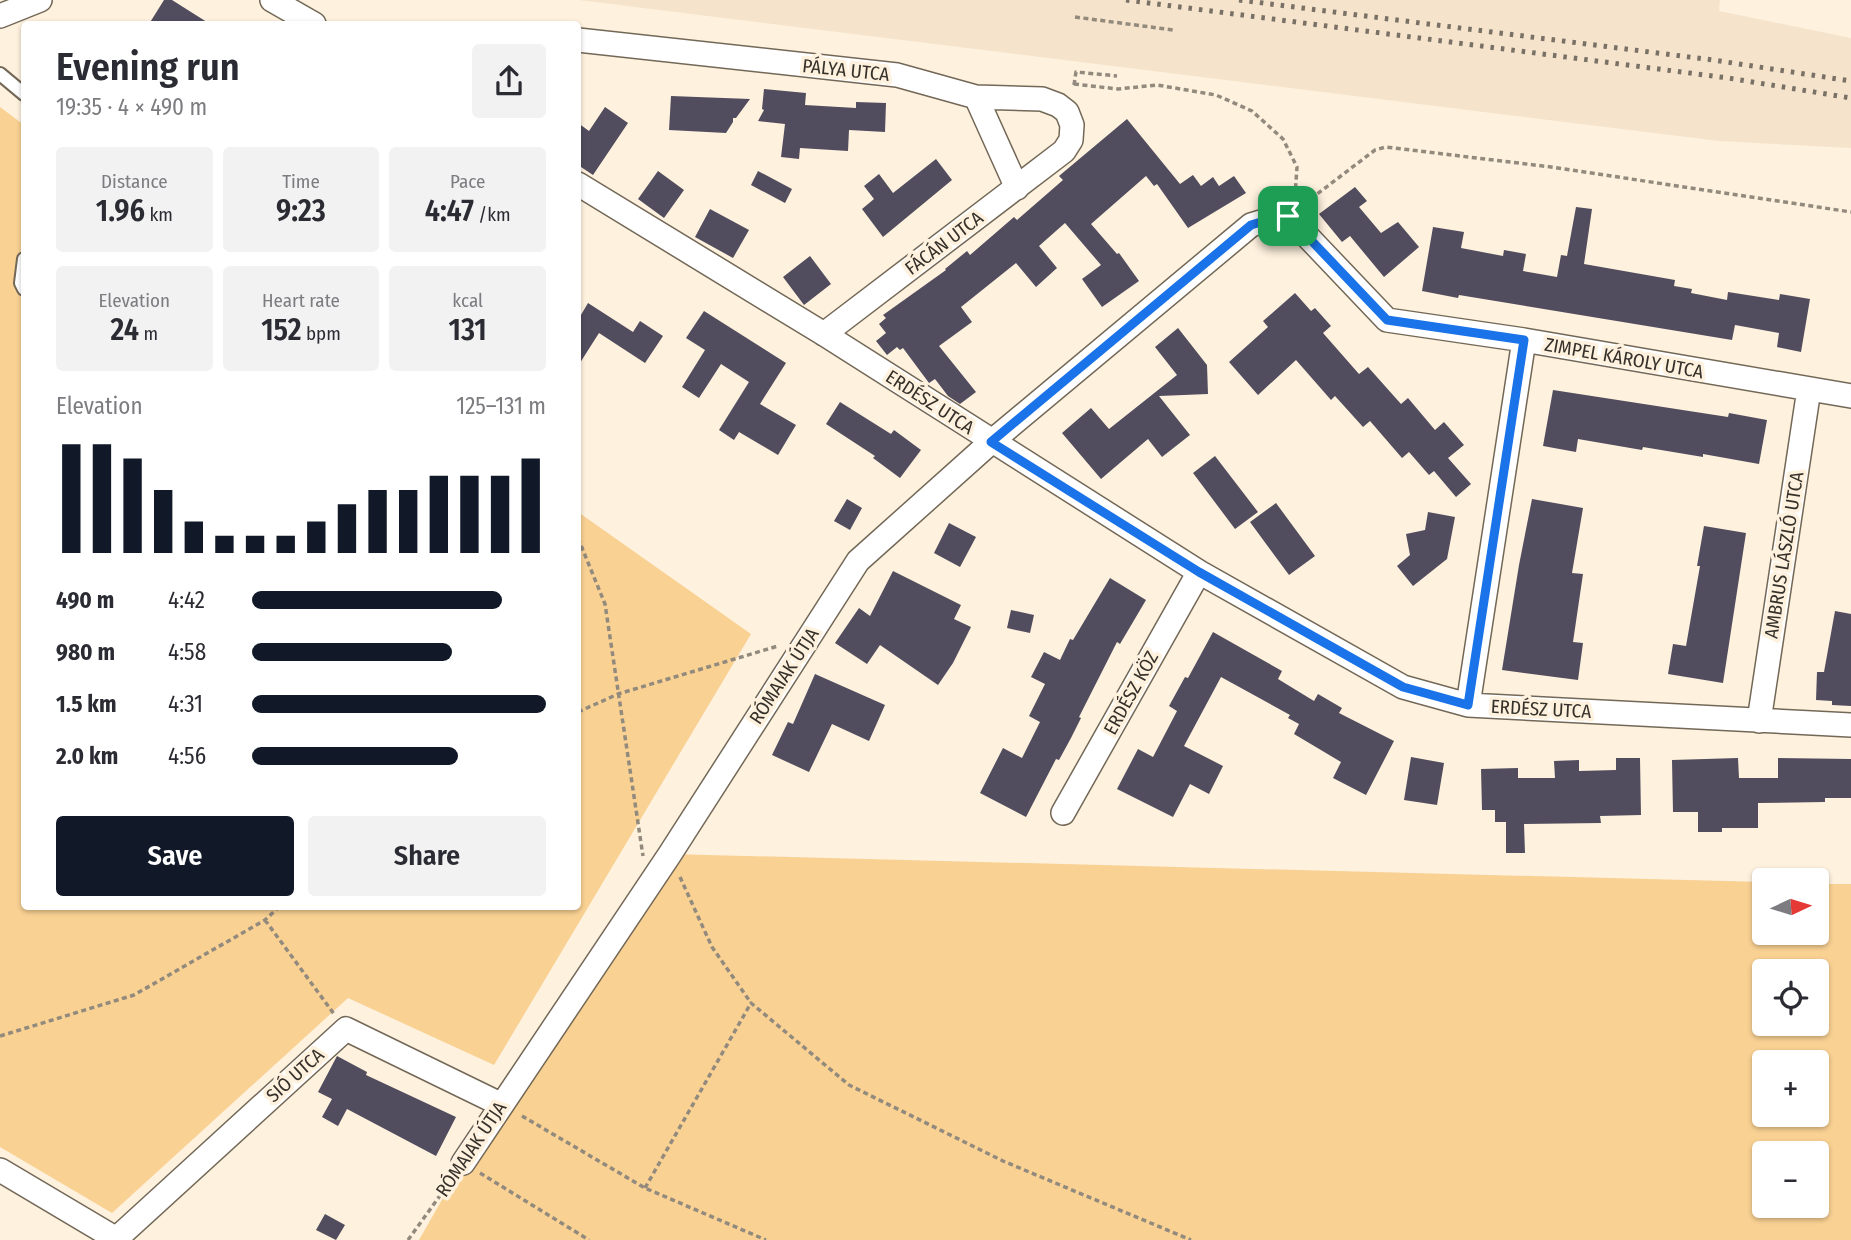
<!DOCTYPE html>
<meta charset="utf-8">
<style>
:root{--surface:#fff;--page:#f2f2f3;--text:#2b2b33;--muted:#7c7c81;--accent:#111827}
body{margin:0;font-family:"Fira Sans Condensed",sans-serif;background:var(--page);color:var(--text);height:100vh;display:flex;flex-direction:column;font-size:26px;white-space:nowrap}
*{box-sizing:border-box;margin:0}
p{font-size:23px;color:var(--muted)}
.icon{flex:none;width:38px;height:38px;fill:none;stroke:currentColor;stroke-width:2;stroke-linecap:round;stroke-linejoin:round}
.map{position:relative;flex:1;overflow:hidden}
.sheet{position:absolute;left:21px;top:21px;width:560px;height:889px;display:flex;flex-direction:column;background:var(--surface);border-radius:7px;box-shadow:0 2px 5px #0004}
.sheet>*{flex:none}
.needle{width:46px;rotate:86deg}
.buttons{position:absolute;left:1752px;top:868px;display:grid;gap:14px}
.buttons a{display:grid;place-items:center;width:77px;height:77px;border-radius:7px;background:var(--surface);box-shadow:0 2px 5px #0004;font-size:35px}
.pin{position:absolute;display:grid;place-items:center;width:60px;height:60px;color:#fff;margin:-30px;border-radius:14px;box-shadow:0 4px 10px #0006}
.round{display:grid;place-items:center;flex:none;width:74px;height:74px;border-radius:7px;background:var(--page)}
.headline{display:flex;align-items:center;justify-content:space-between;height:119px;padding:0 35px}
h1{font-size:38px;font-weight:600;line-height:52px}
.metrics{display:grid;grid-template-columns:repeat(3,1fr);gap:10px;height:119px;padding:7px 35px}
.metrics div{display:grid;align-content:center;border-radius:7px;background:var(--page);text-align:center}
.metrics b{font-size:30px;font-weight:600}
.metrics small{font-size:19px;font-weight:400}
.metrics p{font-size:19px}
.chart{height:196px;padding:14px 35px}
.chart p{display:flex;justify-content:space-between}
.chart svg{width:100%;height:126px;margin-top:7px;stroke:var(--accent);stroke-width:6}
.action{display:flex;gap:14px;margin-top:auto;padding:14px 35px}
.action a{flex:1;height:80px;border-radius:7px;background:var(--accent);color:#fff;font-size:28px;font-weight:600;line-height:80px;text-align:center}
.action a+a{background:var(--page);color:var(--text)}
ul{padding:0 35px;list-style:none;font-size:23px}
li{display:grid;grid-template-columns:112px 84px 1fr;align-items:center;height:52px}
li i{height:18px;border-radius:9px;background:var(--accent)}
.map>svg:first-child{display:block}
</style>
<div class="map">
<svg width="1851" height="1240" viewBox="0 0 1851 1240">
<rect width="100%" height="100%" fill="#fef1de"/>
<path fill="#f5e4cb" d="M 579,0 L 1720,0 L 1719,11 L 1851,38 L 1851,148 L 1719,141 Z"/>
<path fill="#f9d193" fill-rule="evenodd" d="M 0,107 L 24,125 L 24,906 L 578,906 L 578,512 L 751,634 L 494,1065 L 348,998 L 112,1213 L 0,1147 Z
M 670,854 L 1764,882 L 1764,933 L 1816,933 L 1817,884 L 1851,884 L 1851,1240 L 419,1240 L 463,1163 ZM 1764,971 L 1816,971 L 1816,1024 L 1764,1024 ZM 1764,1062 L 1816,1062 L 1816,1115 L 1764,1115 ZM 1764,1153 L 1816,1153 L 1816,1206 L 1764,1206 Z"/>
<path fill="#514d5e" d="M 164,0 L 172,0 L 210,24 L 149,24 Z
M 764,89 L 806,93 L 805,105 L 856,108 L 856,102 L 886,103 L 885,132 L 849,130 L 848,151 L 800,148 L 799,159 L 781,157 L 785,124 L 758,121 L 764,110 L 762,109 Z
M 671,96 L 750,99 L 736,118 L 733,118 L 733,122 L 726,133 L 669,130 Z
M 605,107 L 628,123 L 593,175 L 578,165 L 578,123 L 589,131 Z
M 1127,119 L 1180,184 L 1193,175 L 1201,186 L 1213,177 L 1219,186 L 1234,176 L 1246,193 L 1188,228 L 1157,184 L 1154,186 L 1146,176 L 1091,224 L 1117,254 L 1119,253 L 1139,281 L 1102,307 L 1082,279 L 1101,265 L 1065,223 L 1039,246 L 1057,268 L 1036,287 L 1016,263 L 961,307 L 972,322 L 939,346 L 976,392 L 960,404 L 948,396 L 935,379 L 929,383 L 903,348 L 900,350 L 897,347 L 887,355 L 876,341 L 886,333 L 879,324 L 886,318 L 883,315 L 946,270 L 945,269 L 967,251 L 970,255 L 1014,217 L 1017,220 L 1063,180 L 1059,176 Z
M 936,159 L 952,180 L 883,237 L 862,209 L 874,199 L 864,186 L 879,174 L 893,193 Z
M 658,171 L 684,190 L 664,218 L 638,199 Z
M 758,171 L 792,189 L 785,203 L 751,185 Z
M 1355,187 L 1367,201 L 1359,207 L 1381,233 L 1398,222 L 1419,247 L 1384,277 L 1350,236 L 1342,242 L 1319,214 Z
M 1576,207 L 1592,209 L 1584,264 L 1675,280 L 1674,286 L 1692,289 L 1691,293 L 1727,300 L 1728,292 L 1779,300 L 1780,294 L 1810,299 L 1801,352 L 1777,347 L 1779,333 L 1735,325 L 1732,340 L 1459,295 L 1458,298 L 1422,291 L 1433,227 L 1464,232 L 1461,248 L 1503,256 L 1504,250 L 1526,254 L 1523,271 L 1557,277 L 1561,255 L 1567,256 Z
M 710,209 L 749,230 L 733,258 L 695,237 Z
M 810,256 L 831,284 L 804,305 L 783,277 Z
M 1295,293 L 1311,311 L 1315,308 L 1331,326 L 1323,333 L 1359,374 L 1368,367 L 1401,404 L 1408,398 L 1435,430 L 1444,422 L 1464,445 L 1448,458 L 1471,484 L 1456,497 L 1434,471 L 1429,475 L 1409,452 L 1402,458 L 1370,421 L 1363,427 L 1335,396 L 1331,400 L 1296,360 L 1258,395 L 1229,362 L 1268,327 L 1263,321 Z
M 588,303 L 633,332 L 640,321 L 663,336 L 645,363 L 599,333 L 578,366 L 578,320 Z
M 704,311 L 786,363 L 760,404 L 796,425 L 778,455 L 739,432 L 734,440 L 719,430 L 749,382 L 721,364 L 699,398 L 682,387 L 705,350 L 686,338 Z
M 1178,328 L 1207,365 L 1208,394 L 1159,396 L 1190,435 L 1162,457 L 1148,439 L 1101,479 L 1062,433 L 1091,408 L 1109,429 L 1177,375 L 1155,347 Z
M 1553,390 L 1728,417 L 1729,413 L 1767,420 L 1759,464 L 1703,454 L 1703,457 L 1643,447 L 1642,450 L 1578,439 L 1576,452 L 1543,446 Z
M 840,402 L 891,434 L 894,430 L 921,450 L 900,478 L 873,458 L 875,456 L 826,424 Z
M 1215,456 L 1258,512 L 1235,529 L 1193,473 Z
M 847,499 L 862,508 L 850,530 L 834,521 Z
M 1532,499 L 1583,508 L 1572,573 L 1583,574 L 1573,642 L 1583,643 L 1578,680 L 1502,670 L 1519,565 Z
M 1276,503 L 1315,556 L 1289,575 L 1250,522 Z
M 1428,512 L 1455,517 L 1447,559 L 1413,586 L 1397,566 L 1410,555 L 1406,534 L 1425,530 Z
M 949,523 L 976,537 L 960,567 L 934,553 Z
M 1704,526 L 1746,533 L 1723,683 L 1668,674 L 1673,644 L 1686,646 L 1700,566 L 1697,566 Z
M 893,571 L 961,605 L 954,619 L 971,627 L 953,663 L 938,685 L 880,645 L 867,664 L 835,643 L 859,608 L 870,616 Z
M 1110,578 L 1146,600 L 1120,644 L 1117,642 L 1079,717 L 1081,718 L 1071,738 L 1059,760 L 1056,759 L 1026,817 L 980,793 L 1003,748 L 1022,758 L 1040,722 L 1029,716 L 1045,684 L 1031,677 L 1044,652 L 1060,660 L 1070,639 L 1073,640 Z
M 1011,610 L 1034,615 L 1030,633 L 1007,628 Z
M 1835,611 L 1851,614 L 1851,706 L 1832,705 L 1832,701 L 1816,700 L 1817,672 L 1824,672 Z
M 1213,632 L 1282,671 L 1278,679 L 1314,701 L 1318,694 L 1342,708 L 1339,713 L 1394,741 L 1366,795 L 1333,778 L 1341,762 L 1294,734 L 1299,724 L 1288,718 L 1290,715 L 1221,677 L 1184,746 L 1223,766 L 1209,794 L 1190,784 L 1173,817 L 1117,789 L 1138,749 L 1153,757 L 1177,711 L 1169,706 L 1185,677 L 1188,678 Z
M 815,674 L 885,705 L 869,741 L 832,724 L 809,772 L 772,755 L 788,722 L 793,724 Z
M 1411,757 L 1444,763 L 1437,805 L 1404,800 Z
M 1616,758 L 1640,758 L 1641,815 L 1600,816 L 1601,823 L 1524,824 L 1525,853 L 1506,853 L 1506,822 L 1495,822 L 1495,810 L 1482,810 L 1481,769 L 1518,768 L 1518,778 L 1555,778 L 1554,761 L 1579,760 L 1579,771 L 1616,770 Z
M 1738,758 L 1739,778 L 1778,778 L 1778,758 L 1851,759 L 1851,798 L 1825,798 L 1825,802 L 1758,803 L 1758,828 L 1722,828 L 1722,832 L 1698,832 L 1698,812 L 1673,812 L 1672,760 Z
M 337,1056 L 367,1072 L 366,1075 L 456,1117 L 436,1156 L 347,1109 L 338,1126 L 322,1117 L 332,1099 L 318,1092 Z
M 325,1214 L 345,1225 L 336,1240 L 316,1230 Z"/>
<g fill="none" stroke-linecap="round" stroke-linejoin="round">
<g stroke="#736857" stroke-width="16">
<path id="service" d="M 0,74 L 24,94
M 24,259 L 21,283 L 24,289"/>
</g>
<g stroke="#736857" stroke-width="26">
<path id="minor" d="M 272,0 L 314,24
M 0,16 L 40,0
M 578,40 L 897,75 L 976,97 L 1042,99 L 1058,105 L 1067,112 L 1072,125 L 1071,140 L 1064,151 L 824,334
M 976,97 L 1017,188
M 578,184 L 824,334 L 1199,572 L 1403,687 L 1468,705 L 1851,725
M 1468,705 L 1524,340
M 1759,721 L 1809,389
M 1063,813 L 1199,572
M 463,1163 L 670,854 L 858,561 L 991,442 L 1251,225 L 1274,218 L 1288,216 L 1387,320 L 1524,340 L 1851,396
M 0,1170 L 118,1240
M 116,1239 L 346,1029 L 502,1105"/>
</g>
<path stroke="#938a7e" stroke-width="3.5" stroke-dasharray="5 3.5" stroke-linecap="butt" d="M 1075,17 L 1173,30
M 1074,84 L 1118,89 L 1157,85 L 1216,95 L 1252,111 L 1283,139 L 1297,167 L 1295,196
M 1074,85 L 1076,72 L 1117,76
M 1304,204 L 1375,150 L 1386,147 L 1551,167 L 1851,212
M 578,538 L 605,604 L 643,856
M 578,712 L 618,694 L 778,646
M 680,877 L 712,947 L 751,1003
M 265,920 L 334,1014
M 0,1036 L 134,995 L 265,920 L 280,906
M 522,1116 L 645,1188 L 766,1240
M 480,1173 L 589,1240
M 645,1188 L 751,1003 L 849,1085 L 1003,1161 L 1191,1240
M 408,1240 L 452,1179"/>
<use href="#service" stroke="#fff" stroke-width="12"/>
<use href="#minor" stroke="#fff" stroke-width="23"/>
<path stroke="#797166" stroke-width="5" stroke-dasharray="3.5 7" stroke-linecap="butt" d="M 1126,0 L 1728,78 L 1851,98
M 1239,0 L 1713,60 L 1851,81"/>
</g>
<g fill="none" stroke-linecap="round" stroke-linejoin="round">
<g stroke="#fff" stroke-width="14">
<path id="route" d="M 1288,216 L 1387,320 L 1524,340 L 1468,705 L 1403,687 L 1199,572 L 991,442 L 1251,225 L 1274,218 Z"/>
</g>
<use href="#route" stroke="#1a73e8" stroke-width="9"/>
</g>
<g text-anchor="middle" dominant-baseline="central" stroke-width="7" stroke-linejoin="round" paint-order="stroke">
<g font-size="19" fill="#36312a" stroke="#fef1de">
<text transform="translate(846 70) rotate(6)">PÁLYA UTCA</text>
<text transform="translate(944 243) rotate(-37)">FÁCÁN UTCA</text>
<text transform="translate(1624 358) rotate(10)">ZIMPEL KÁROLY UTCA</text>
<text transform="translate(930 402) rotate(33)">ERDÉSZ UTCA</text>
<text transform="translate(1784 555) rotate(-81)">AMBRUS LÁSZLÓ UTCA</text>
<text transform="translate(784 676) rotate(-57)">RÓMAIAK ÚTJA</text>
<text transform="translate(1131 693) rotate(-61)">ERDÉSZ KÖZ</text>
<text transform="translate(1541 709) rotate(3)">ERDÉSZ UTCA</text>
<text transform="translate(295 1075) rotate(-42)">SIÓ UTCA</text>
<text transform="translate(471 1149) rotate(-56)">RÓMAIAK ÚTJA</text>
</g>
</g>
</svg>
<div class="buttons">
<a><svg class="needle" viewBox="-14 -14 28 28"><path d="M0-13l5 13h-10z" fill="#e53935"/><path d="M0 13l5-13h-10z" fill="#7c7c81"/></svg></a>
<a><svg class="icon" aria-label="locate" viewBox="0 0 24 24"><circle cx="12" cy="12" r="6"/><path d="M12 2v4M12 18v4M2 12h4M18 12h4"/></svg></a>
<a>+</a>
<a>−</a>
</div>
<div class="pin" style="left:1288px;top:216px;background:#1e9e55"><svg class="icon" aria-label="arrive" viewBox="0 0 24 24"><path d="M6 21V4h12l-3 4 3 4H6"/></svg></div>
<section class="sheet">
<div class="headline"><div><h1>Evening run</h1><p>19:35 · 4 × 490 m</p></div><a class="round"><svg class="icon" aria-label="share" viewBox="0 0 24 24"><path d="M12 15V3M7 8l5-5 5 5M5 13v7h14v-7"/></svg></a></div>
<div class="metrics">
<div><p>Distance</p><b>1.96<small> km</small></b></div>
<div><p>Time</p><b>9:23</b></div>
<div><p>Pace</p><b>4:47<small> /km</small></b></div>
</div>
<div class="metrics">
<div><p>Elevation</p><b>24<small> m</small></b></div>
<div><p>Heart rate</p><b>152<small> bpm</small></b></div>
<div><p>kcal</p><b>131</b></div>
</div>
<div class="chart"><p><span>Elevation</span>125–131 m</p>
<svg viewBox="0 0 160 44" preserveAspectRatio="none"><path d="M5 44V6M15 44V6M25 44V11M35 44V22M45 44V33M55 44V38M65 44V38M75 44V38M85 44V33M95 44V27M105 44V22M115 44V22M125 44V17M135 44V17M145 44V17M155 44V11"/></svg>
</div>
<ul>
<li><b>490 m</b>4:42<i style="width:85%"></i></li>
<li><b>980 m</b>4:58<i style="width:68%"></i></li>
<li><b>1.5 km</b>4:31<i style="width:100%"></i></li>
<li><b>2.0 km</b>4:56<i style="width:70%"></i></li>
</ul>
<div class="action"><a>Save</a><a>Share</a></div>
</section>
</div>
